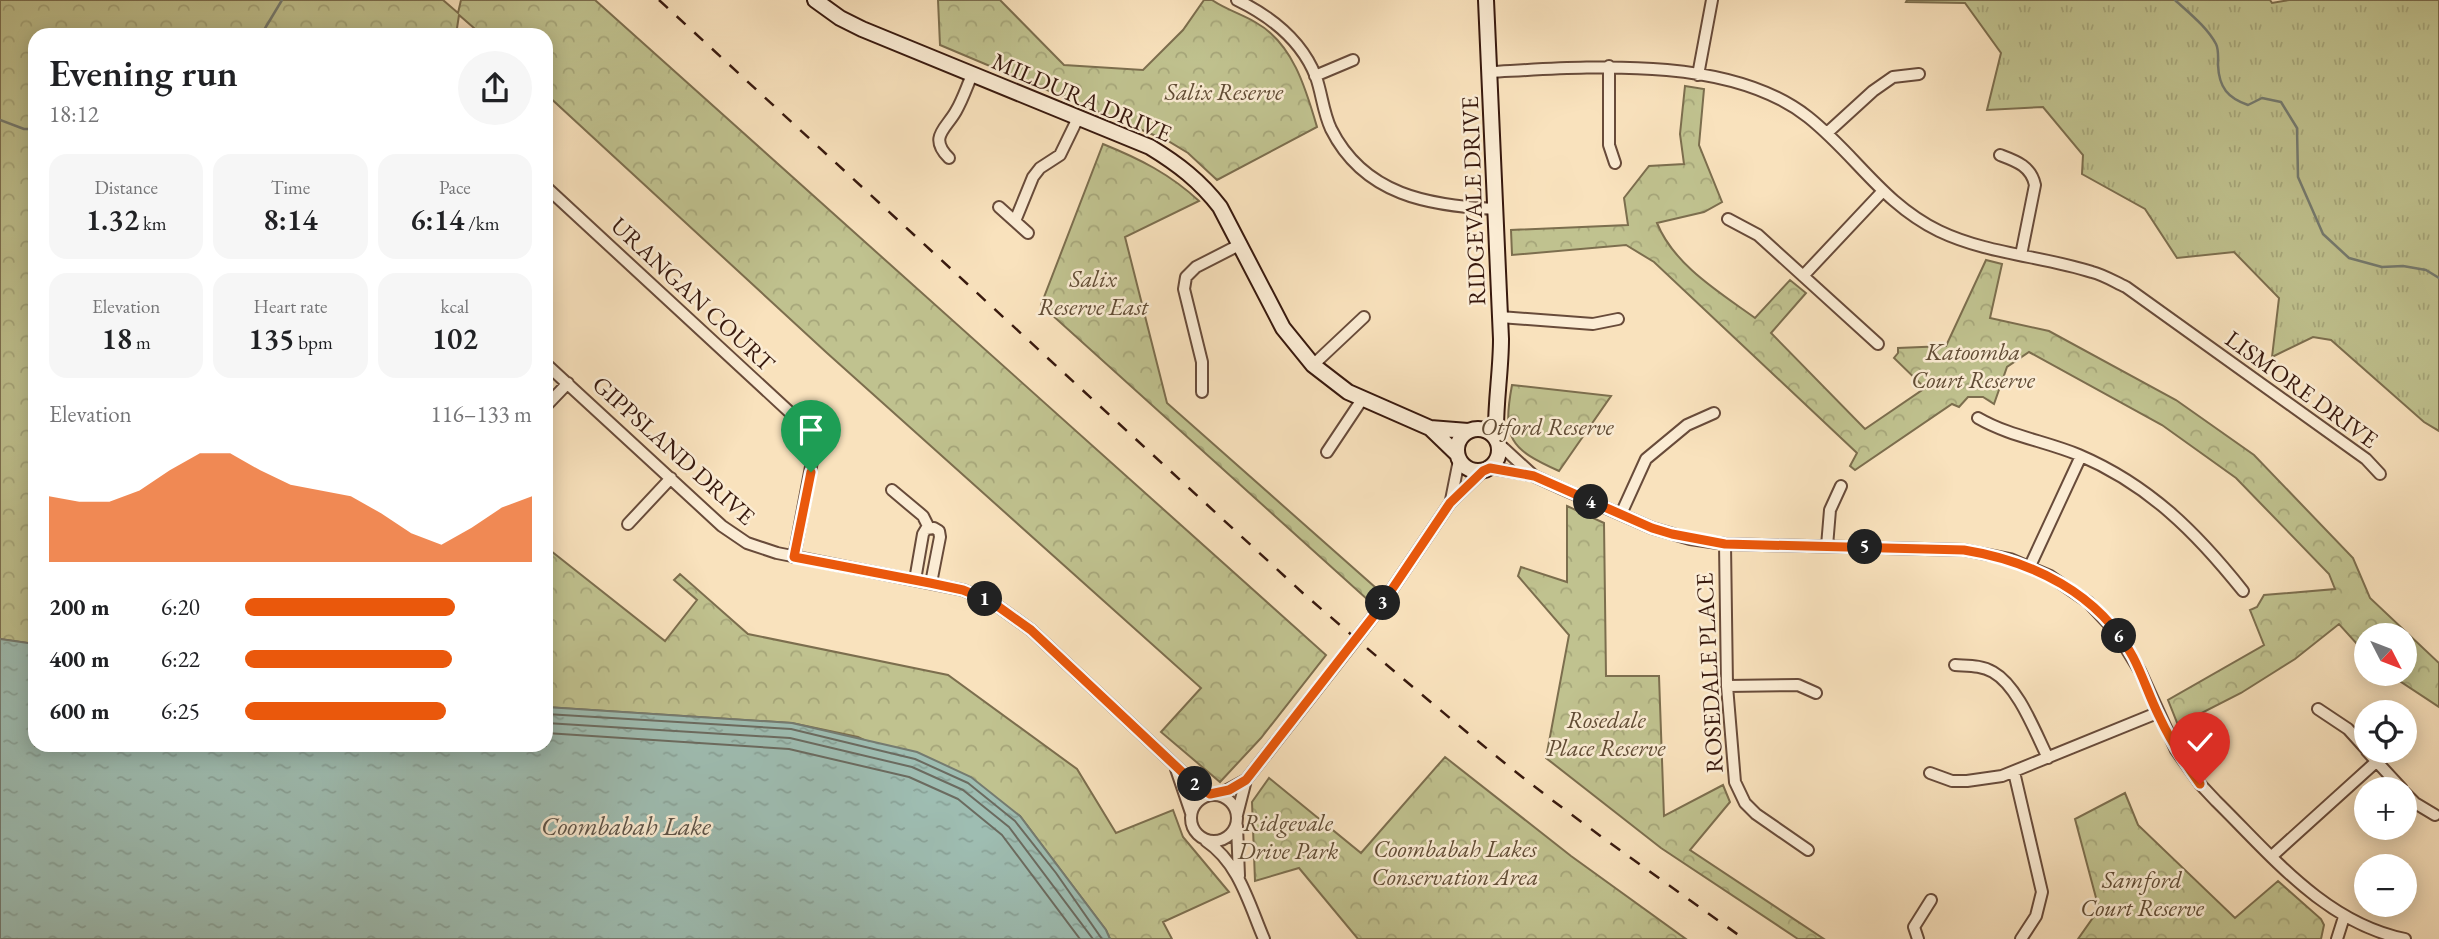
<!DOCTYPE html>
<meta charset="utf-8">
<style>
:root{--surface:#fff;--page:#f6f6f6;--text:#202124;--muted:#757577;--accent:#ea580c}
body{margin:0;font-family:"EB Garamond",serif;background:var(--page);color:var(--text);height:100vh;display:flex;flex-direction:column;font-size:26px;white-space:nowrap}
*{box-sizing:border-box;margin:0}
p{font-size:23px;color:var(--muted)}
.icon{flex:none;width:38px;height:38px;fill:none;stroke:currentColor;stroke-width:2;stroke-linecap:round;stroke-linejoin:round}
.map{position:relative;flex:1;overflow:hidden}
.sheet{position:absolute;left:28px;top:28px;width:525px;height:724px;display:flex;flex-direction:column;background:var(--surface);border-radius:21px;box-shadow:0 4px 18px #0003}
.sheet>*{flex:none}
.needle{width:46px;rotate:132deg}
.tools{position:absolute;left:2354px;top:623px;display:grid;gap:14px}
.tools a{display:grid;place-items:center;width:63px;height:63px;border-radius:50%;background:var(--surface);box-shadow:0 4px 18px #0003;font-size:35px}
.pin{position:absolute;display:grid;place-items:center;width:60px;height:60px;color:#fff;margin:-72px -30px;border-radius:50% 50% 50% 0;rotate:-45deg;box-shadow:0 0 7px #0007}
.pin .icon{rotate:45deg}
.km{position:absolute;width:35px;height:35px;margin:-18px;border-radius:50%;background:#222;color:#fff;font-size:19px;line-height:35px;text-align:center}
.round{display:grid;place-items:center;flex:none;width:74px;height:74px;border-radius:37px;background:var(--page)}
.head{display:flex;align-items:center;justify-content:space-between;height:119px;padding:0 21px}
h1{font-size:38px;font-weight:600;line-height:52px}
.figures{display:grid;grid-template-columns:repeat(3,1fr);gap:10px;height:119px;padding:7px 21px}
.figures div{display:grid;align-content:center;border-radius:18px;background:var(--page);text-align:center}
.figures b{font-size:30px;font-weight:600}
.figures small{font-size:19px;font-weight:400}
.figures p{font-size:19px}
.chart{height:196px;padding:14px 21px}
.chart p{display:flex;justify-content:space-between}
.chart svg{width:100%;height:126px;margin-top:7px;fill:var(--accent);opacity:.7}
ul{padding:0 21px;list-style:none;font-size:23px}
li{display:grid;grid-template-columns:112px 84px 1fr;align-items:center;height:52px}
li i{height:18px;border-radius:9px;background:var(--accent)}
.map>svg:first-child{display:block}
</style>
<div class="map">
<svg width="2439" height="939" viewBox="0 0 2439 939">
<defs>
<pattern id="grass-tufts" width="24" height="20" patternUnits="userSpaceOnUse" patternTransform="scale(1.75)"><rect width="24" height="20" fill="#c0c28f"/><path d="M3 7l-1-3M5 7V3M7 7l1-3M15 17l-1-3M17 17v-4M19 17l1-3" fill="none" stroke="#a6a67a"/></pattern>
<pattern id="park-crowns" width="20" height="18" patternUnits="userSpaceOnUse" patternTransform="scale(1.75)"><rect width="20" height="18" fill="#c0c28f"/><path d="M2 6a3 3 0 1 1 6 0M12 15a3 3 0 1 1 6 0" fill="none" stroke="#a6a67a"/></pattern>
<pattern id="water-ripples" width="26" height="14" patternUnits="userSpaceOnUse" patternTransform="scale(1.75)"><rect width="26" height="14" fill="#9ebdb2"/><path d="M2 4q2-2 4 0t4 0M15 11q2-2 4 0t4 0" fill="none" stroke="#89a298"/></pattern>
</defs>
<rect width="100%" height="100%" fill="#f9e2bd"/>
<filter id="stains"><feTurbulence type="fractalNoise" baseFrequency=".00286" numOctaves="4"/><feColorMatrix values="0 0 0 0 .2 0 0 0 0 .09 0 0 0 0 .02 0 0 0 .5 -.17"/></filter>
<radialGradient id="worn" r=".72"><stop offset=".6" stop-color="#630" stop-opacity="0"/><stop offset="1" stop-color="#630" stop-opacity=".3"/></radialGradient>
<path fill="url(#grass-tufts)" stroke="#7c6e4e" stroke-width="2" d="M 1907,0 L 2270,0 L 2272,3 L 2289,0 L 2439,0 L 2439,431 L 2424,422 L 2331,340 L 2313,337 L 2272,357 L 2279,298 L 2234,252 L 2177,258 L 2145,209 L 2082,174 L 2083,155 L 2043,107 L 1987,110 L 2001,53 L 1965,3 L 1906,2 Z"/>
<path fill="url(#park-crowns)" stroke="#7c6e4e" stroke-width="2" d="M 0,0 L 443,0 L 458,13 L 461,0 L 595,0 L 1326,655 L 1261,738 L 1220,782 L 1161,732 L 1201,688 L 827,353 L 546,94 L 546,35 L 482,35 L 459,15 L 456,35 L 35,35 L 35,644 L 0,639 Z
M 938,0 L 1000,0 L 1064,65 L 1143,70 L 1183,30 L 1204,0 L 1212,0 C 1225,9 1241,14 1255,22 C 1293,43 1306,89 1317,127 L 1217,180 L 1188,153 L 1168,141 L 940,45 Z
M 1685,86 L 1704,89 L 1699,145 L 1722,202 L 1704,212 L 1657,223 C 1674,265 1719,292 1755,318 L 1790,280 L 1806,293 L 1771,333 L 1865,429 L 1925,388 L 1894,358 L 1898,353 L 1898,348 L 1946,346 L 1986,260 L 2002,264 L 1990,318 L 2049,331 L 2176,400 L 2254,455 L 2353,558 L 2370,598 L 2439,663 L 2439,707 L 2389,674 L 2404,674 L 2404,635 L 2366,635 L 2366,654 L 2339,624 L 2295,659 L 2241,693 L 2178,725 L 2168,700 L 2264,645 L 2250,610 L 2257,607 L 2264,595 L 2335,589 L 2329,574 L 2236,478 L 2162,425 L 2029,352 L 2007,367 L 1994,404 L 1983,397 L 1968,397 L 1959,407 L 1952,404 L 1855,470 L 1850,466 L 1857,453 L 1654,262 L 1626,245 L 1512,255 L 1511,230 L 1628,225 L 1624,198 L 1649,166 L 1684,164 L 1680,134 Z
M 1103,144 C 1140,159 1170,174 1199,201 L 1125,237 L 1167,403 L 1376,588 L 1368,600 L 1041,305 Z
M 1512,385 L 1611,396 L 1559,471 C 1510,449 1502,439 1512,385 Z
M 1567,506 L 1604,523 L 1606,676 L 1659,676 L 1664,816 L 1723,785 L 1730,802 L 1690,850 L 1824,939 L 1798,939 L 1661,848 L 1546,758 L 1569,635 L 1518,576 L 1521,567 L 1567,582 Z
M 546,547 L 665,641 L 697,600 L 674,580 L 680,574 L 748,634 L 948,675 L 1077,769 L 1116,833 L 1173,810 L 1183,837 L 1229,892 L 1163,922 L 1172,939 L 1110,939 L 1106,930 L 1020,816 L 858,737 L 792,723 L 546,707 Z
M 1445,757 L 1571,856 L 1686,939 L 1358,939 L 1299,868 L 1255,881 L 1252,802 L 1269,778 L 1361,853 Z
M 2125,793 L 2138,825 L 2235,918 L 2278,881 L 2321,919 L 2324,925 L 2321,939 L 2078,939 L 2099,909 L 2075,819 Z"/>
<path fill="url(#water-ripples)" stroke="#757b70" stroke-width="2" d="M 0,639 L 35,644 L 35,746 L 546,746 L 546,707 L 792,723 L 917,752 L 971,777 L 1020,816 L 1106,930 L 1110,939 L 0,939 Z"/>
<g fill="none" stroke-linecap="round" stroke-linejoin="round">
<path stroke="#6b6b60" stroke-width="2" d="M 546,714 L 791,729 L 915,759 L 968,783 L 1015,821 L 1056,873 L 1102,939
M 546,723 L 790,738 L 912,767 L 963,790 L 1009,827 L 1093,939
M 546,733 L 789,749 L 909,777 L 958,799 L 1002,835 L 1080,939"/>
<path stroke="#757b70" stroke-width="2.5" d="M 2175,0 C 2189,13 2207,27 2216,44 C 2219,50 2218,58 2218,65 C 2219,88 2228,98 2248,105 L 2262,98 L 2281,102 L 2297,128 L 2298,177 L 2323,234 L 2349,258 L 2382,267 L 2403,266 L 2426,270 L 2439,278
M 261,35 L 282,0
M 0,120 L 24,129 L 35,129"/>
<g stroke="#684b3a" stroke-width="14">
<path id="street" d="M 1237,0 C 1270,16 1302,41 1316,77 C 1322,94 1323,112 1331,129 C 1364,195 1429,206 1496,209
M 1609,66 L 1609,145 L 1615,163
M 1490,72 C 1586,67 1728,54 1808,117 C 1856,155 1882,203 1939,231 C 1987,254 2042,256 2092,272 C 2104,275 2115,282 2126,287 L 2366,459 L 2380,474
M 1698,75 L 1712,0
M 1315,76 L 1353,60
M 1827,133 L 1873,91 L 1893,77 L 1919,74
M 2000,155 C 2016,161 2031,166 2035,185 L 2021,255
M 949,158 C 928,137 946,129 956,111 C 963,99 967,86 972,75
M 546,187 L 796,418 C 808,429 814,440 813,456 L 794,557
M 999,207 L 1028,233
M 1728,219 L 1758,235 L 1878,344
M 1015,221 L 1033,177 L 1040,168 L 1060,155 L 1078,118
M 1803,276 L 1882,192
M 1500,317 L 1593,324 L 1618,319
M 546,364 L 722,526 L 747,543 L 777,553 L 963,590 L 992,602 L 1031,630 L 1198,787 L 1210,795
M 1313,365 L 1364,317
M 1202,392 L 1202,362 L 1184,289 L 1186,277 L 1196,267 L 1241,244
M 546,406 L 568,383
M 1978,418 C 2009,436 2045,441 2079,455 C 2149,485 2196,532 2243,591
M 1499,444 L 1534,476 L 1565,490 L 1652,528 L 1690,539 L 1725,544 L 1964,550 L 2010,559 L 2050,576 L 2088,602 L 2116,632 L 2140,671 L 2176,750 L 2200,784 L 2216,801 C 2271,855 2325,923 2405,939
M 1327,452 L 1363,398
M 1490,468 L 1531,475
M 892,490 L 923,516 L 929,528
M 1451,500 L 1459,460
M 1621,514 L 1646,459 L 1687,425 L 1714,413
M 628,524 L 671,478
M 1725,544 L 1727,686 L 1735,782 L 1745,803 L 1756,814 L 1808,850
M 1827,546 L 1830,510 L 1841,486
M 2030,566 L 2081,456
M 915,580 L 923,534 L 926,529 L 934,528 L 939,531 L 940,537 L 931,583
M 1376,613 L 1450,503 L 1483,471
M 1955,665 C 1968,666 1981,665 1993,672 C 2018,686 2035,732 2048,758
M 1727,686 L 1798,685 L 1816,693
M 2318,709 L 2348,729 L 2366,749
M 2367,751 L 2402,789
M 1176,769 L 1191,813
M 2014,772 L 2042,892 L 2036,916 L 2021,939
M 1930,773 L 1952,781 L 1967,781 L 2002,776 L 2157,713
M 2404,792 L 2415,803 L 2435,815
M1191 818a23 23 0 1 1 46 0a23 23 0 1 1-46 0Z
M 1218,795 L 1246,780 L 1346,652
M 1237,815 L 1246,780
M 1237,826 L 1239,876
M 1206,841 C 1239,863 1249,904 1264,939
M 2272,856 L 2377,761
M 1918,939 L 1914,927 L 1931,900
M 2337,939 L 2344,917"/>
</g>
<g stroke="#38190e" stroke-width="18">
<path id="secondary" d="M 815,0 L 840,18 L 862,29 L 1150,147 C 1178,164 1200,181 1220,207 L 1283,328 L 1313,365 L 1348,392 L 1430,428 L 1457,454
M 1486,0 L 1501,339 C 1501,372 1495,404 1496,438
M 1430,428 L 1468,431
M1457 450a21 21 0 1 1 42 0a21 21 0 1 1-42 0Z"/>
</g>
<use href="#street" stroke="#fbecd4" stroke-width="10"/>
<use href="#secondary" stroke="#fbecd4" stroke-width="14"/>
<path stroke="#38190e" stroke-width="2.5" stroke-dasharray="12 12" stroke-linecap="butt" d="M 659,0 L 1305,595 C 1368,649 1432,704 1496,756 C 1576,821 1661,879 1744,939"/>
<g stroke="#684b3a" stroke-width="14" stroke-linecap="butt">
<path id="street-bridge" d="M 1346,652 L 1376,613"/>
</g>
<use href="#street-bridge" stroke="#fbecd4" stroke-width="10"/>
</g>
<g fill="none" stroke-linecap="round" stroke-linejoin="round">
<g stroke="#fff" stroke-width="14">
<path id="route" d="M 811,472 L 794,557 L 930,583 L 963,590 L 992,602 L 1031,630 L 1198,787 L 1210,794 L 1229,790 L 1246,780 L 1376,613 L 1450,503 L 1483,471 L 1490,468 L 1534,476 L 1652,528 L 1672,534 L 1725,544 L 1964,550 C 2032,561 2099,593 2133,657 C 2143,676 2149,696 2159,716 C 2170,740 2184,762 2200,784"/>
</g>
<use href="#route" stroke="#ea580c" stroke-width="9"/>
</g>
<g text-anchor="middle" dominant-baseline="central" stroke-width="5" stroke-linejoin="round" paint-order="stroke">
<g font-size="24" font-style="italic" fill="#614c35" stroke="#fbecd4">
<text x="1224" y="91">Salix Reserve</text>
<text x="1093" y="278">Salix<tspan x="1093" dy="28">Reserve East</tspan></text>
<text x="1973" y="351">Katoomba<tspan x="1973" dy="28">Court Reserve</tspan></text>
<text x="1547" y="426">Otford Reserve</text>
<text x="1606" y="719">Rosedale<tspan x="1606" dy="28">Place Reserve</tspan></text>
<text x="1288" y="822">Ridgevale<tspan x="1288" dy="28">Drive Park</tspan></text>
<text x="1455" y="848">Coombabah Lakes<tspan x="1455" dy="28">Conservation Area</tspan></text>
<text x="2142" y="879">Samford<tspan x="2142" dy="28">Court Reserve</tspan></text>
</g>
<g font-size="24" fill="#38190e" stroke="#fbecd4">
<text transform="translate(1082 97) rotate(23)">MILDURA DRIVE</text>
<text transform="translate(1473 201) rotate(-92)">RIDGEVALE DRIVE</text>
<text transform="translate(693 294) rotate(43)">URANGAN COURT</text>
<text transform="translate(2302 389) rotate(36)">LISMORE DRIVE</text>
<text transform="translate(674 450) rotate(42)">GIPPSLAND DRIVE</text>
<text transform="translate(1709 673) rotate(-93)">ROSEDALE PLACE</text>
</g>
<g font-size="26" font-style="italic" fill="#5c5247" stroke="#fbecd4">
<text x="626" y="826">Coombabah Lake</text>
</g>
</g>
<rect width="100%" height="100%" filter="url(#stains)"/>
<rect width="100%" height="100%" fill="url(#worn)"/>
</svg>
<div class="tools">
<a><svg class="needle" viewBox="-14 -14 28 28"><path d="M0-13l5 13h-10z" fill="#e53935"/><path d="M0 13l5-13h-10z" fill="#757577"/></svg></a>
<a><svg class="icon" aria-label="locate" viewBox="0 0 24 24"><circle cx="12" cy="12" r="6"/><path d="M12 2v4M12 18v4M2 12h4M18 12h4"/></svg></a>
<a>+</a>
<a>−</a>
</div>
<div class="pin" style="left:811px;top:472px;background:#1e9e55"><svg class="icon" aria-label="arrive" viewBox="0 0 24 24"><path d="M6 21V4h12l-3 4 3 4H6"/></svg></div>
<div class="pin" style="left:2200px;top:784px;background:#d93025"><svg class="icon" aria-label="check" viewBox="0 0 24 24"><path d="M5 12l5 5 9-10"/></svg></div>
<b class="km" style="left:985px;top:599px">1</b>
<b class="km" style="left:1195px;top:784px">2</b>
<b class="km" style="left:1383px;top:603px">3</b>
<b class="km" style="left:1591px;top:502px">4</b>
<b class="km" style="left:1865px;top:547px">5</b>
<b class="km" style="left:2119px;top:636px">6</b>
<section class="sheet">
<div class="head"><div><h1>Evening run</h1><p>18:12</p></div><a class="round"><svg class="icon" aria-label="share" viewBox="0 0 24 24"><path d="M12 15V3M7 8l5-5 5 5M5 13v7h14v-7"/></svg></a></div>
<div class="figures">
<div><p>Distance</p><b>1.32<small> km</small></b></div>
<div><p>Time</p><b>8:14</b></div>
<div><p>Pace</p><b>6:14<small> /km</small></b></div>
</div>
<div class="figures">
<div><p>Elevation</p><b>18<small> m</small></b></div>
<div><p>Heart rate</p><b>135<small> bpm</small></b></div>
<div><p>kcal</p><b>102</b></div>
</div>
<div class="chart"><p><span>Elevation</span>116–133 m</p>
<svg viewBox="0 0 160 44" preserveAspectRatio="none"><path d="M0 44V21L10 23L20 23L30 19L40 12L50 6L60 6L70 12L80 17L90 19L100 21L110 27L120 34L130 38L140 32L150 25L160 21V44z"/></svg>
</div>
<ul>
<li><b>200 m</b>6:20<i style="width:73%"></i></li>
<li><b>400 m</b>6:22<i style="width:72%"></i></li>
<li><b>600 m</b>6:25<i style="width:70%"></i></li>
</ul>
</section>
</div>
